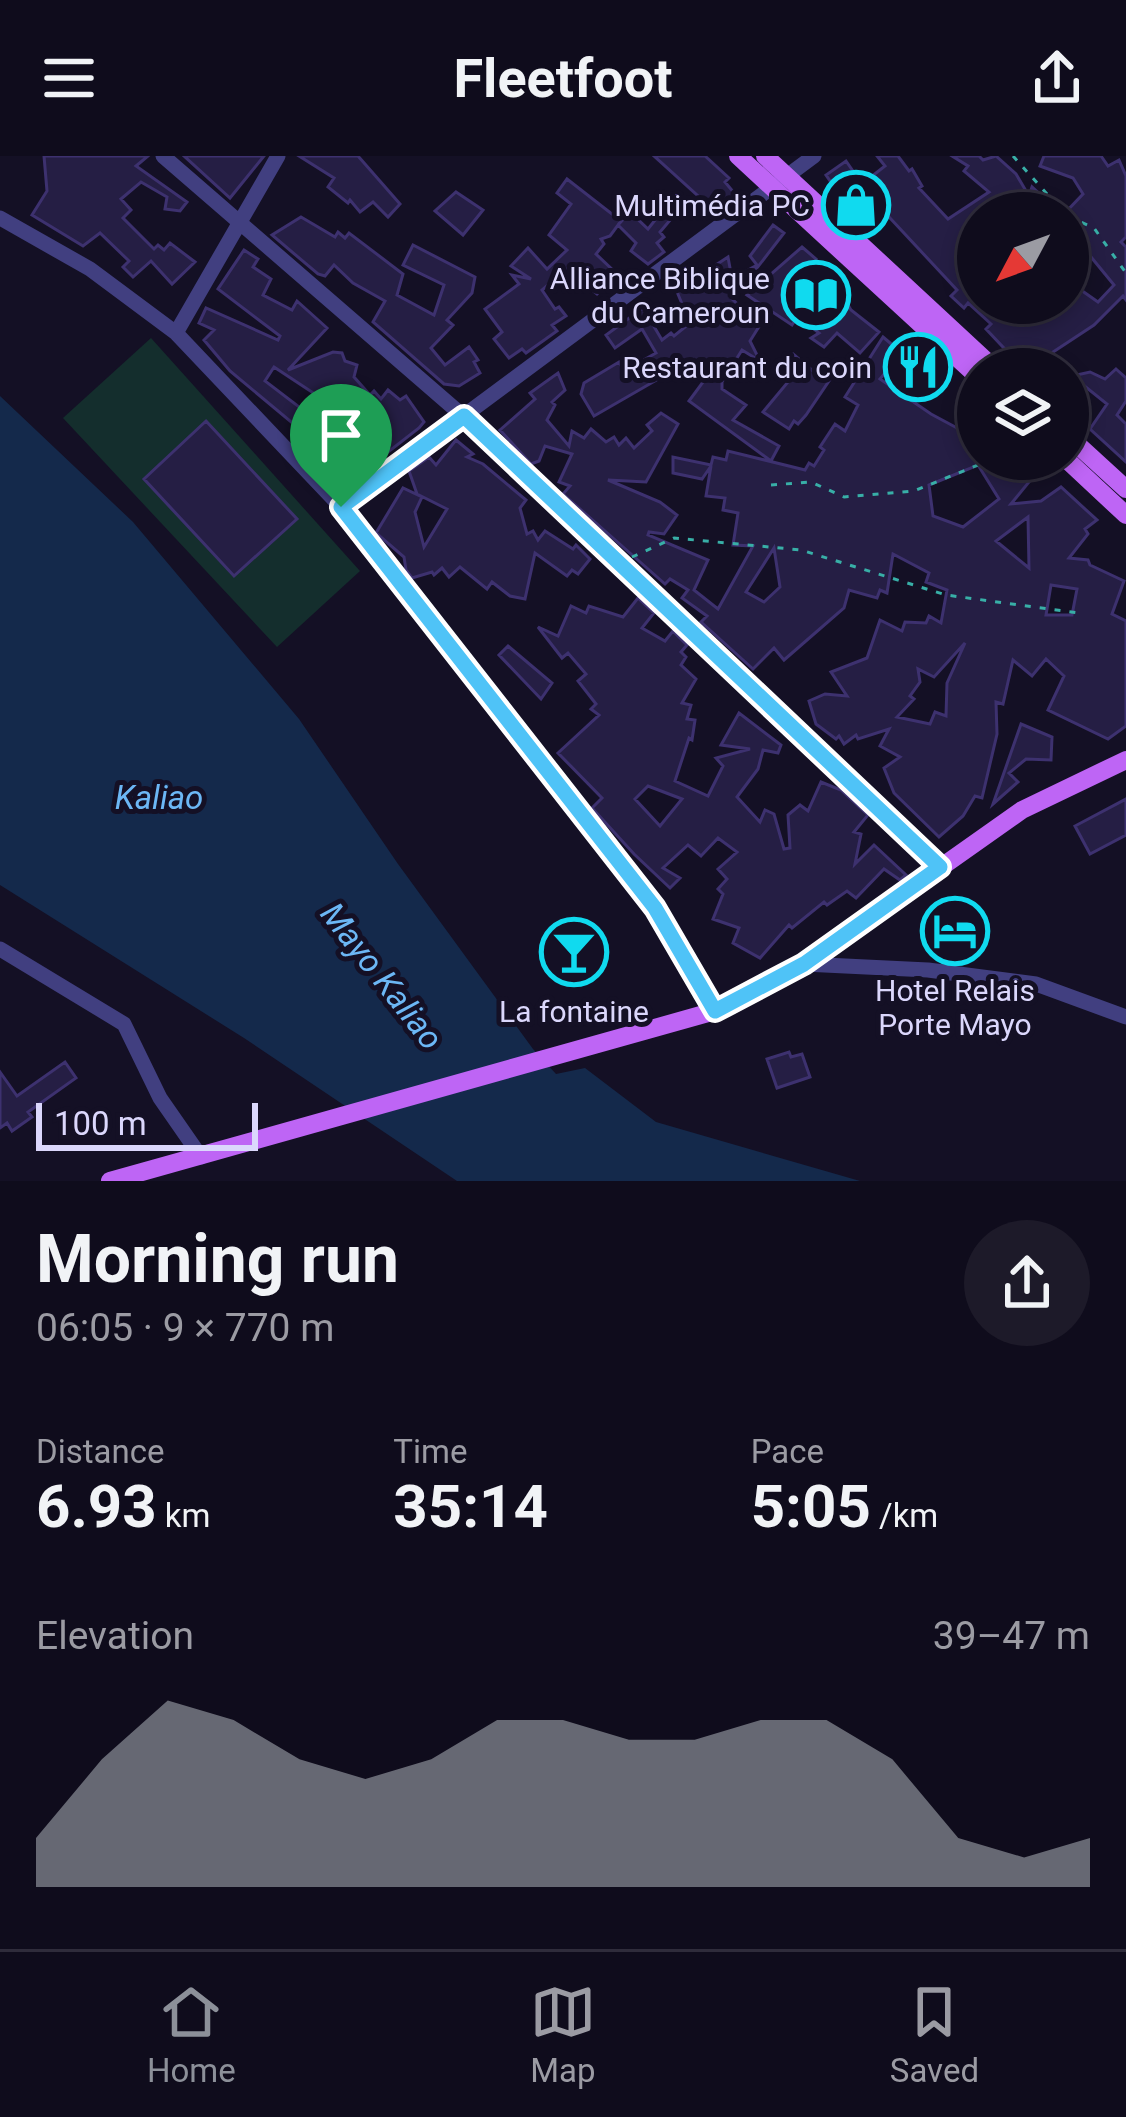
<!DOCTYPE html>
<meta charset="utf-8">
<style>
:root{--surface:#0f0c1c;--page:#1d1a29;--text:#f1f3f6;--muted:#9b9ba3;--line:#2f2c3b;--accent:#8c9099}
body{margin:0;font-family:Roboto,sans-serif;background:var(--page);color:var(--text);height:100vh;display:flex;flex-direction:column;font-size:45px;white-space:nowrap}
*{box-sizing:border-box;margin:0}
p{font-size:39px;color:var(--muted)}
.icon{flex:none;width:66px;height:66px;fill:none;stroke:currentColor;stroke-width:2;stroke-linecap:round;stroke-linejoin:round}
.map{position:relative;height:1025px;overflow:hidden}
.drawer{display:flex;flex-direction:column;background:var(--surface);flex:1}
.drawer>*{flex:none}
.needle{width:78px;rotate:229deg}
.controls{position:absolute;left:957px;top:36px;display:grid;gap:24px}
.controls a{display:grid;place-items:center;width:132px;height:132px;border-radius:50%;background:var(--surface);box-shadow:0 6px 18px #0003,0 0 0 3px var(--line);font-size:60px}
.scale{position:absolute;left:36px;bottom:30px;width:222px;box-sizing:border-box;padding-left:12px;border:6px solid #dbd7fc;border-top:0;font-size:33px;line-height:42px;white-space:nowrap;color:#dbd7fc;-webkit-text-stroke:9px #141025;paint-order:stroke}
.pin{position:absolute;display:grid;place-items:center;width:102px;height:102px;color:#fff;margin:-123px -51px;border-radius:50% 50% 50% 0;rotate:-45deg;box-shadow:0 0 12px #0007}
.pin .icon{rotate:45deg}
.round{display:grid;place-items:center;flex:none;width:126px;height:126px;border-radius:63px;background:var(--page)}
.headline{display:flex;align-items:center;justify-content:space-between;height:204px;padding:0 36px}
h1{font-size:66px;font-weight:700;line-height:90px}
.metrics{display:grid;grid-template-columns:repeat(3,1fr);gap:18px;height:204px;padding:12px 36px}
.metrics div{display:grid;align-content:center}
.metrics b{font-size:60px;font-weight:700}
.metrics small{font-size:33px;font-weight:400}
.metrics p{font-size:33px}
.chart{height:336px;padding:24px 36px}
.chart p{display:flex;justify-content:space-between}
.chart svg{width:100%;height:216px;margin-top:12px;fill:var(--accent);opacity:.7}
header{display:flex;justify-content:space-between;align-items:center;height:156px;padding:0 36px;background:var(--surface);font-size:54px;font-weight:700}
.menu{display:flex;justify-content:space-around;align-items:center;height:168px;border-top:3px solid var(--line);background:var(--surface);font-size:33px;color:var(--muted)}
.menu a{display:grid;justify-items:center;gap:6px}
.menu .active{color:var(--accent)}
.map>svg:first-child{display:block}
</style>
<header><svg class="icon" aria-label="menu" viewBox="0 0 24 24"><path d="M4 6h16M4 12h16M4 18h16"/></svg>Fleetfoot<svg class="icon" aria-label="share" viewBox="0 0 24 24"><path d="M12 15V3M7 8l5-5 5 5M5 13v7h14v-7"/></svg></header>
<div class="map">
<svg width="1126" height="1025" viewBox="0 0 1126 1025">
<rect width="100%" height="100%" fill="#141025"/>
<path fill="#142e2d" d="M 151,182 L 360,415 L 277,491 L 63,262 Z"/>
<path fill="#14294b" d="M 0,240 L 133,366 L 299,563 L 398,708 L 533,893 L 556,918 L 585,912 L 656,966 L 860,1025 L 457,1025 L 244,882 L 0,729 Z"/>
<path fill="#251e44" stroke="#3d316f" stroke-width="3" fill-rule="evenodd" d="M 44,0 L 148,0 L 136,10 L 187,46 L 180,55 L 165,53 L 167,41 L 141,26 L 121,43 L 131,54 L 123,62 L 154,93 L 158,89 L 164,94 L 170,87 L 195,106 L 172,128 L 151,105 L 133,121 L 123,111 L 129,105 L 100,77 L 83,90 L 32,59 L 47,35 Z
M 184,0 L 264,0 L 230,42 Z
M 299,0 L 358,0 L 400,48 L 388,61 L 373,46 L 360,56 L 350,44 L 348,47 L 328,31 L 334,22 Z
M 654,0 L 705,0 L 729,22 L 725,26 L 735,38 L 717,52 L 717,57 Z
M 877,0 L 898,0 L 909,15 L 912,13 L 922,30 L 919,32 L 948,63 L 989,36 L 964,15 L 968,10 L 952,0 L 979,0 L 983,4 L 996,0 L 1016,18 L 1029,40 L 1032,31 L 1043,41 L 1029,57 L 978,57 L 978,66 L 967,73 L 978,91 L 978,147 L 987,147 L 1000,161 L 1012,147 L 1025,162 L 1030,159 L 1034,164 L 1047,147 L 1068,147 L 1068,125 L 1098,146 L 1114,129 L 1091,101 L 1087,106 L 1068,92 L 1068,71 L 1075,63 L 1065,57 L 1083,38 L 1073,22 L 1040,10 L 1044,0 L 1101,0 L 1108,10 L 1119,4 L 1126,20 L 1126,81 L 1121,86 L 1126,91 L 1126,144 L 1123,140 L 1094,169 L 1047,200 L 1066,213 L 1028,213 L 1022,206 L 1019,208 L 986,173 L 991,168 L 968,147 L 964,152 L 951,140 L 957,134 L 876,47 L 863,62 L 844,45 L 826,19 L 846,5 L 862,28 L 885,10 Z
M 567,23 L 621,65 L 618,69 L 630,56 L 648,73 L 675,39 L 687,44 L 660,76 L 664,81 L 657,87 L 664,96 L 648,108 L 631,95 L 636,87 L 618,69 L 610,80 L 601,83 L 604,88 L 596,98 L 617,118 L 597,138 L 566,113 L 555,123 L 542,134 L 555,153 L 559,151 L 566,160 L 552,169 L 557,175 L 526,197 L 522,193 L 509,202 L 494,183 L 502,176 L 485,153 L 519,128 L 512,119 L 531,123 L 511,110 L 528,92 L 547,113 L 567,94 L 549,79 L 571,48 L 557,37 Z
M 456,36 L 483,54 L 463,79 L 435,55 Z
M 301,61 L 335,81 L 338,76 L 345,82 L 349,77 L 403,118 L 397,139 L 434,159 L 444,129 L 403,109 L 413,89 L 475,121 L 472,137 L 447,164 L 453,169 L 431,192 L 445,209 L 469,191 L 478,204 L 474,206 L 480,217 L 459,230 L 444,228 L 373,166 L 385,145 L 353,127 L 334,109 L 325,120 L 318,118 L 272,79 Z
M 773,69 L 784,77 L 740,134 L 737,132 L 730,141 L 760,169 L 750,185 L 760,205 L 742,194 L 722,226 L 722,233 L 746,249 L 733,264 L 779,290 L 771,305 L 689,245 L 709,218 L 693,203 L 594,260 L 581,238 L 584,227 L 619,206 L 624,215 L 656,197 L 642,173 L 615,192 L 606,179 L 643,152 L 662,184 L 671,177 L 674,180 L 690,167 L 675,131 L 683,124 L 679,116 L 690,110 L 696,122 L 728,101 L 732,123 L 757,109 L 750,100 Z
M 802,91 L 816,103 L 812,107 L 833,123 L 851,154 L 879,176 L 860,197 L 837,177 L 824,191 L 811,182 L 819,177 L 798,160 L 792,169 L 747,139 Z
M 244,94 L 258,103 L 253,111 L 271,123 L 263,139 L 292,154 L 297,145 L 327,172 L 288,214 L 333,196 L 342,197 L 345,205 L 357,209 L 354,221 L 370,239 L 374,235 L 381,243 L 388,234 L 400,244 L 406,240 L 424,266 L 419,272 L 383,300 L 379,295 L 368,305 L 361,298 L 344,315 L 325,294 L 230,215 L 204,184 L 214,174 L 199,167 L 206,152 L 278,184 L 280,180 L 218,133 ZM 274,211 L 336,252 L 344,240 L 364,253 L 354,293 L 265,225 Z
M 883,181 L 902,197 L 880,223 L 931,258 L 959,273 L 962,267 L 974,275 L 967,286 L 978,303 L 1029,303 L 1038,315 L 1011,348 L 1041,345 L 1061,331 L 1097,364 L 1085,373 L 1088,378 L 1069,402 L 1088,404 L 1090,409 L 1124,425 L 1112,458 L 1126,465 L 1126,570 L 1108,583 L 1048,554 L 1064,520 L 1046,503 L 1032,520 L 1013,504 L 1003,548 L 996,546 L 997,578 L 982,642 L 975,640 L 963,660 L 939,681 L 894,637 L 884,612 L 900,601 L 880,590 L 889,573 L 858,583 L 856,579 L 844,588 L 839,580 L 836,583 L 816,568 L 809,545 L 825,538 L 847,540 L 831,516 L 867,502 L 880,464 L 902,475 L 905,466 L 926,467 L 929,460 L 941,467 L 947,434 L 926,426 L 929,417 L 893,398 L 887,437 L 880,434 L 877,442 L 849,434 L 844,452 L 784,504 L 774,492 L 753,513 L 701,466 L 707,460 L 682,442 L 688,434 L 670,423 L 665,428 L 563,338 L 570,330 L 559,326 L 572,298 L 545,290 L 539,305 L 531,308 L 500,274 L 535,243 L 530,237 L 558,217 L 565,234 L 552,246 L 555,249 L 547,264 L 569,290 L 572,275 L 584,282 L 591,273 L 606,286 L 614,281 L 619,289 L 626,282 L 634,292 L 652,275 L 647,269 L 661,257 L 678,268 L 646,326 L 608,324 L 660,346 L 677,359 L 664,378 L 649,376 L 648,379 L 708,404 L 694,434 L 718,453 L 753,390 L 733,389 L 738,357 L 723,354 L 725,342 L 706,340 L 711,310 L 702,323 L 673,317 L 673,301 L 711,309 L 713,301 L 726,304 L 728,295 L 805,314 L 809,307 L 814,310 L 824,294 L 820,291 L 835,268 L 845,275 L 858,249 L 845,241 ZM 978,309 L 999,343 L 963,371 L 933,360 L 929,329 ZM 1028,361 L 1029,412 L 996,385 ZM 774,392 L 780,431 L 764,446 L 746,436 ZM 1051,429 L 1077,433 L 1072,459 L 1046,459 ZM 965,487 L 947,527 L 946,560 L 935,556 L 930,568 L 897,561 L 914,543 L 910,540 L 920,526 L 918,513 L 934,521 Z
M 793,198 L 813,215 L 824,207 L 833,219 L 806,259 L 798,268 L 794,265 L 789,273 L 763,256 L 793,220 L 782,210 Z
M 1116,213 L 1126,222 L 1126,245 L 1117,259 L 1126,268 L 1126,306 L 1090,273 L 1107,248 L 1072,220 L 1090,216 L 1105,223 Z
M 206,265 L 297,363 L 234,420 L 144,323 Z
M 456,284 L 473,298 L 467,301 L 483,308 L 526,344 L 520,352 L 527,378 L 533,375 L 538,384 L 545,375 L 573,393 L 576,389 L 590,403 L 578,418 L 572,414 L 567,420 L 535,397 L 525,443 L 510,440 L 492,426 L 487,433 L 460,411 L 449,421 L 442,412 L 434,419 L 432,416 L 412,422 L 406,414 L 404,401 L 376,377 L 403,332 L 422,341 L 415,356 L 424,391 L 447,353 L 417,338 L 409,315 L 429,301 L 436,309 Z
M 638,442 L 654,457 L 642,472 L 665,485 L 673,475 L 687,489 L 681,496 L 686,501 L 681,509 L 696,523 L 682,547 L 691,549 L 687,563 L 695,564 L 692,584 L 689,582 L 675,625 L 708,640 L 723,610 L 716,602 L 750,593 L 721,589 L 739,557 L 781,589 L 778,597 L 763,594 L 758,613 L 737,641 L 760,666 L 765,654 L 774,658 L 784,693 L 790,692 L 788,659 L 800,649 L 808,655 L 821,626 L 841,634 L 868,659 L 854,676 L 861,678 L 855,708 L 874,689 L 906,719 L 900,724 L 884,713 L 856,742 L 847,735 L 827,749 L 824,746 L 792,772 L 789,769 L 760,802 L 733,787 L 739,772 L 713,763 L 723,738 L 718,733 L 727,723 L 718,713 L 737,696 L 718,682 L 701,700 L 688,689 L 663,712 L 680,722 L 670,732 L 634,698 L 592,652 L 602,642 L 558,597 L 599,559 L 591,553 L 596,548 L 578,525 L 586,518 L 568,497 L 562,502 L 538,471 L 558,480 L 571,450 L 586,457 L 589,450 L 623,461 ZM 648,630 L 682,643 L 660,670 L 635,643 Z
M 508,490 L 552,527 L 541,543 L 499,499 Z
M 1021,568 L 1052,581 L 1051,604 L 1026,603 L 1009,617 L 1018,626 L 993,648 Z
M 1126,643 L 1126,679 L 1090,698 L 1075,670 Z
M 789,896 L 791,901 L 802,898 L 810,921 L 777,932 L 767,903 Z
M 65,906 L 76,922 L 28,956 L 32,961 L 12,975 L 7,967 L 0,972 L 0,916 L 17,940 Z"/>
<g fill="none" stroke-linecap="round" stroke-linejoin="round">
<path stroke="#38afa7" stroke-width="3" stroke-dasharray="6 9" stroke-linecap="butt" d="M 1013,0 L 1064,57
M 1068,60 L 1094,72 L 1126,117
M 771,329 L 811,326 L 844,341 L 914,335 L 993,303
M 632,401 L 674,382 L 801,394 L 946,439 L 1079,457"/>
<path stroke="#413f80" stroke-width="15" d="M 163,0 L 463,260 L 940,711
M 0,62 L 90,113 L 176,177 L 341,351 L 655,752 L 715,855
M 176,177 L 278,0
M 341,351 L 814,0
M 0,793 L 124,868 L 160,942 L 201,1001
M 804,808 L 928,814 L 1036,828 L 1126,861"/>
<path stroke="#be65f5" stroke-width="18" d="M 738,0 L 978,221
M 765,0 L 995,213
M 1068,280 L 1126,333
M 1066,303 L 1126,359
M 110,1025 L 715,855 L 804,808 L 1022,654 L 1126,604"/>
</g>
<g fill="none" stroke-linecap="round" stroke-linejoin="round">
<g stroke="#fff" stroke-width="24">
<path id="route" d="M 464,260 L 940,711 L 804,808 L 715,855 L 655,752 L 341,351 Z"/>
</g>
<use href="#route" stroke="#4fc3f7" stroke-width="15"/>
</g>
<defs>
<g id="shop-ring" transform="scale(3.45)"><circle r="9.5" fill="#141025" stroke="#10daef" stroke-width="1.5"/><path d="M-5-2.5h2.3a2.7 3.5 0 0 1 5.4 0H5L5.5 6h-11ZM-1.5-2.5h3a1.5 2.3 0 0 0-3 0Z" fill="#10daef"/></g>
<g id="library-ring" transform="scale(3.45)"><circle r="9.5" fill="#141025" stroke="#10daef" stroke-width="1.5"/><path d="M-6-4Q-3-5.5-.7-3.5V5Q-3 3-6 4ZM6-4Q3-5.5 .7-3.5V5Q3 3 6 4Z" fill="#10daef"/></g>
<g id="restaurant-ring" transform="scale(3.45)"><circle r="9.5" fill="#141025" stroke="#10daef" stroke-width="1.5"/><path d="M-5-6h1v4h1v-4h1v4h1v-4h1v5L-1.5 .5V6h-2V.5L-5-1ZM5-6V6H3V1.5H1.5Q1.5-4 5-6Z" fill="#10daef"/></g>
<g id="hotel-ring" transform="scale(3.45)"><circle r="9.5" fill="#141025" stroke="#10daef" stroke-width="1.5"/><path d="M-6-4.5h1.5V1H6V5H4.5V3h-9V5H-6ZM-4 0a1.8 1.8 0 1 1 3.6 0ZM.5 0V-2.5h3Q6-2.5 6 0Z" fill="#10daef"/></g>
<g id="bar-ring" transform="scale(3.45)"><circle r="9.5" fill="#141025" stroke="#10daef" stroke-width="1.5"/><path d="M-6-5H6L.8 .8V4.5H3.5V6h-7V4.5H-.8V.8Z" fill="#10daef"/></g>
</defs>
<g fill-rule="evenodd">
<use href="#shop-ring" x="856" y="49"/>
<use href="#library-ring" x="816" y="139"/>
<use href="#restaurant-ring" x="918" y="211"/>
<use href="#hotel-ring" x="955" y="775"/>
<use href="#bar-ring" x="574" y="796"/>
</g>
<g text-anchor="middle" dominant-baseline="central" stroke-width="10" stroke-linejoin="round" paint-order="stroke">
<g font-size="30" fill="#dbd7fc" stroke="#141025" text-anchor="end">
<text x="810" y="49">Multimédia PC</text>
<text x="770" y="122">Alliance Biblique<tspan x="770" dy="34">du Cameroun</tspan></text>
<text x="872" y="211">Restaurant du coin</text>
<text x="955" y="834" text-anchor="middle">Hotel Relais<tspan x="955" dy="34">Porte Mayo</tspan></text>
<text x="574" y="855" text-anchor="middle">La fontaine</text>
</g>
<g font-size="33" font-style="italic" fill="#6cb7f5" stroke="#141025">
<text x="159" y="641">Kaliao</text>
<text transform="translate(382 820) rotate(52)">Mayo Kaliao</text>
</g>
</g>
</svg>
<div class="controls">
<a><svg class="needle" viewBox="-14 -14 28 28"><path d="M0-13l5 13h-10z" fill="#e53935"/><path d="M0 13l5-13h-10z" fill="#9b9ba3"/></svg></a>
<a><svg class="icon" aria-label="layers" viewBox="0 0 24 24"><path d="M12 4l9 5-9 5-9-5zM3 14l9 5 9-5"/></svg></a>
</div>
<div class="scale">100 m</div>
<div class="pin" style="left:341px;top:351px;background:#1e9e55"><svg class="icon" aria-label="arrive" viewBox="0 0 24 24"><path d="M6 21V4h12l-3 4 3 4H6"/></svg></div>
</div>
<section class="drawer">
<div class="headline"><div><h1>Morning run</h1><p>06:05 · 9 × 770 m</p></div><a class="round"><svg class="icon" aria-label="share" viewBox="0 0 24 24"><path d="M12 15V3M7 8l5-5 5 5M5 13v7h14v-7"/></svg></a></div>
<div class="metrics">
<div><p>Distance</p><b>6.93<small> km</small></b></div>
<div><p>Time</p><b>35:14</b></div>
<div><p>Pace</p><b>5:05<small> /km</small></b></div>
</div>
<div class="chart"><p><span>Elevation</span>39–47 m</p>
<svg viewBox="0 0 160 44" preserveAspectRatio="none"><path d="M0 44V34L10 18L20 6L30 10L40 18L50 22L60 18L70 10L80 10L90 14L100 14L110 10L120 10L130 18L140 34L150 38L160 34V44z"/></svg>
</div>
</section>
<nav class="menu">
<a class="active"><svg class="icon" aria-label="home" viewBox="0 0 24 24"><path d="M3 11l9-7 9 7M6 9v11h12V9"/></svg>Home</a>
<a><svg class="icon" aria-label="map" viewBox="0 0 24 24"><path d="M3 6l6-2 6 2 6-2v14l-6 2-6-2-6 2zM9 4v14M15 6v14"/></svg>Map</a>
<a><svg class="icon" aria-label="saved" viewBox="0 0 24 24"><path d="M7 4h10v16l-5-4-5 4z"/></svg>Saved</a>
</nav>
